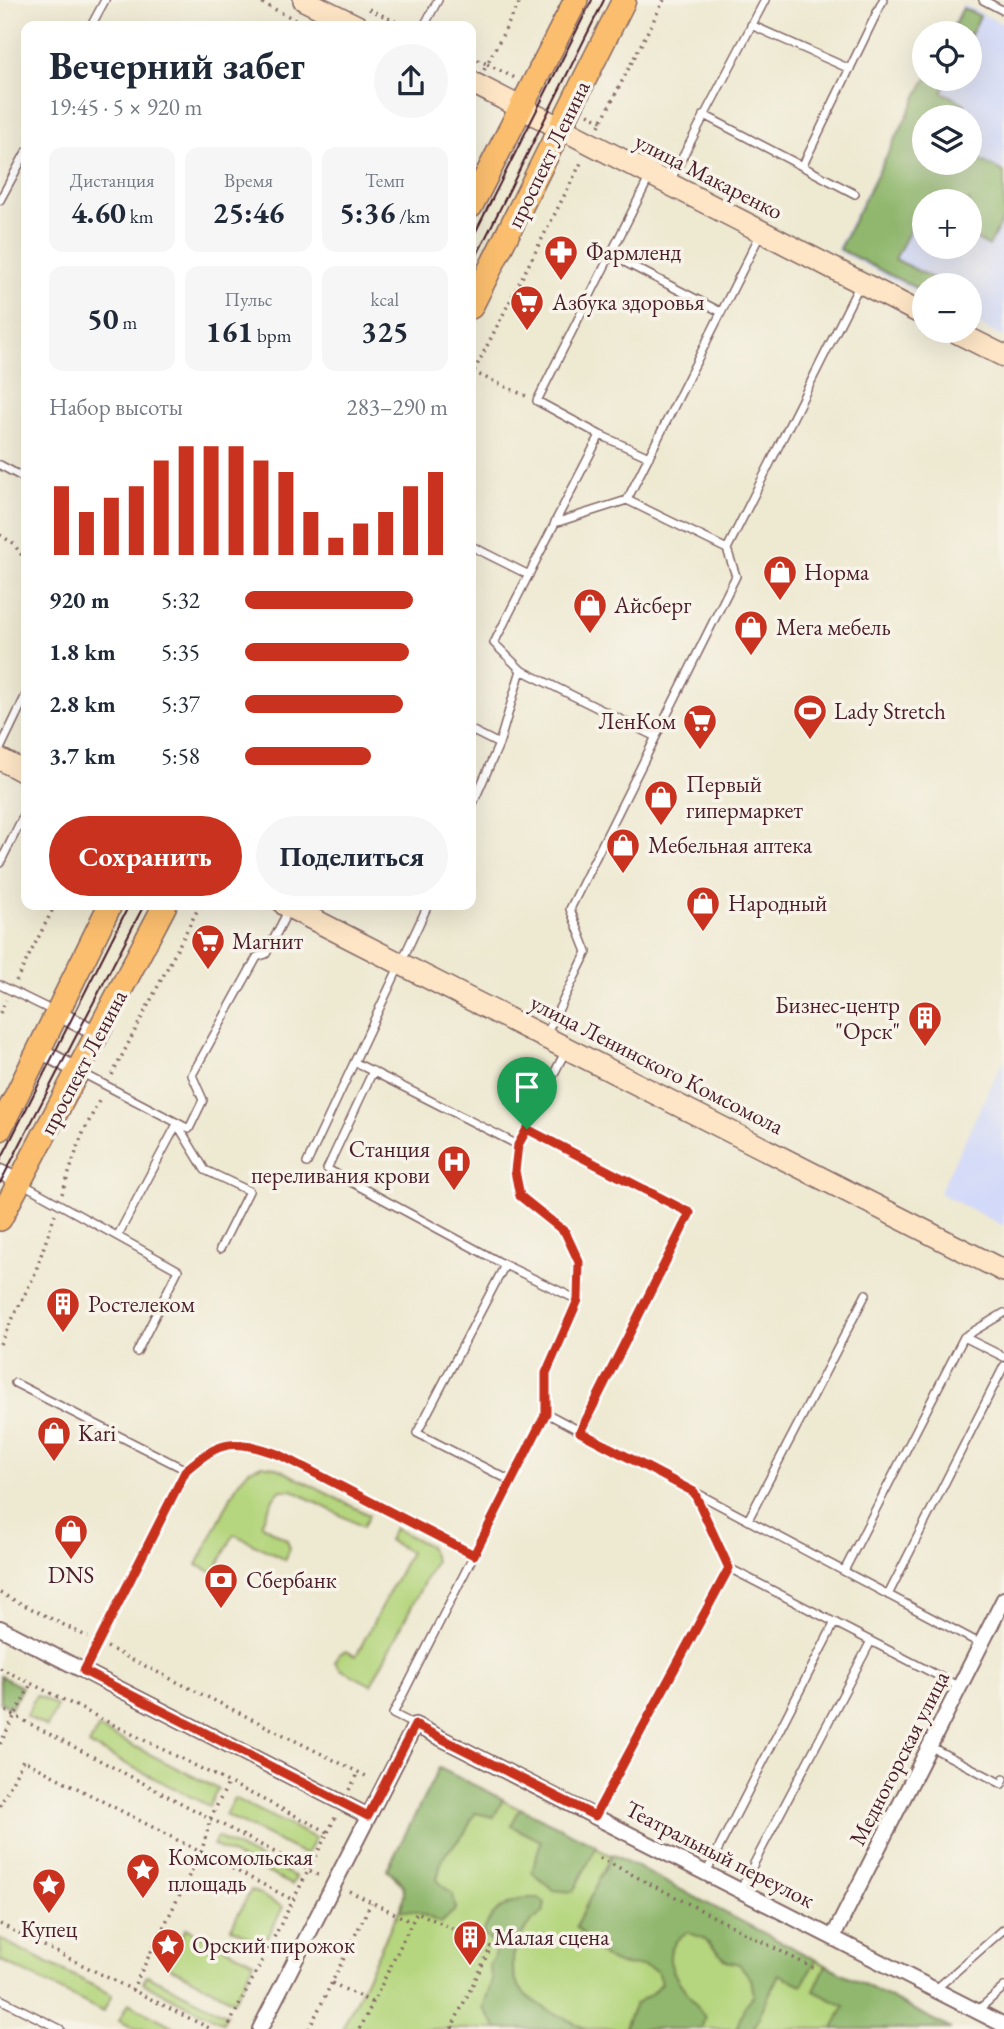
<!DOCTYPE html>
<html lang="ru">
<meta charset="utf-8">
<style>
:root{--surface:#fff;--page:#f6f6f7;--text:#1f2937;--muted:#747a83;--accent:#c8321e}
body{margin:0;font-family:"EB Garamond",serif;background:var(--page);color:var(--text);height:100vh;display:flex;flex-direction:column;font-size:26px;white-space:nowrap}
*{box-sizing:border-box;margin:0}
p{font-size:23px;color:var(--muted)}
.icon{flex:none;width:38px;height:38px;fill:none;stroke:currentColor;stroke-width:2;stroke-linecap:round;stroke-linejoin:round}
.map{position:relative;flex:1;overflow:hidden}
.details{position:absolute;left:21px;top:21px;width:455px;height:889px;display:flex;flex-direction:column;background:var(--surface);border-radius:14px;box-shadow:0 7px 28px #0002}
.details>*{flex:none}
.tools{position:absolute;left:912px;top:21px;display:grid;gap:14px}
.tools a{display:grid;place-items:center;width:70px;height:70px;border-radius:50%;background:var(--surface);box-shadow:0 7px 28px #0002;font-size:35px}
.pin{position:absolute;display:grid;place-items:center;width:60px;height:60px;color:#fff;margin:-72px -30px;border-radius:50% 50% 50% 0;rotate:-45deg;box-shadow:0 0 7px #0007}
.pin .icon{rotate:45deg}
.round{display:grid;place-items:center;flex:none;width:74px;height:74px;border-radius:37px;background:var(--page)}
.head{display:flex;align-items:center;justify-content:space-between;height:119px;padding:0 28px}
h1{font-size:38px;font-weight:700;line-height:52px}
.metrics{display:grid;grid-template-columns:repeat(3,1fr);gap:10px;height:119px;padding:7px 28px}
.metrics div{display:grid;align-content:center;border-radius:14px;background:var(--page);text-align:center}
.metrics b{font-size:30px;font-weight:700}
.metrics small{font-size:19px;font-weight:400}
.metrics p{font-size:19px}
.chart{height:196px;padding:14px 28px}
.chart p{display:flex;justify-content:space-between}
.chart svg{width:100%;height:126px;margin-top:7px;stroke:var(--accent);stroke-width:6}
.primary-button{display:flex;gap:14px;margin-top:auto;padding:14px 28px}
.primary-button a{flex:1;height:80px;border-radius:42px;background:var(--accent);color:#fff;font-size:28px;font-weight:700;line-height:80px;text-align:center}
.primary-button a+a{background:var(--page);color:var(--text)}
ul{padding:0 28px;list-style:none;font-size:23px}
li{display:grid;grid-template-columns:112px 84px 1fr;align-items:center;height:52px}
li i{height:18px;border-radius:9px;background:var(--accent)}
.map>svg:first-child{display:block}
</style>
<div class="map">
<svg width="1004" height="2029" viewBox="0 0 1004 2029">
<rect width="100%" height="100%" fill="#f7f3e8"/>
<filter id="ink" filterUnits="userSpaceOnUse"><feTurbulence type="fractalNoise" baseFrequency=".0143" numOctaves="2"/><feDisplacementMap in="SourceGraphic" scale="14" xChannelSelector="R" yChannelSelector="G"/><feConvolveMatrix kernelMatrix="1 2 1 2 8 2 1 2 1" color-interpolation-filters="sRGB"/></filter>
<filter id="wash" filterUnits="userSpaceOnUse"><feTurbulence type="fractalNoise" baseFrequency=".00686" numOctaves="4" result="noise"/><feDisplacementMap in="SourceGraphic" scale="28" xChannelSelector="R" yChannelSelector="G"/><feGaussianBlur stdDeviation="1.57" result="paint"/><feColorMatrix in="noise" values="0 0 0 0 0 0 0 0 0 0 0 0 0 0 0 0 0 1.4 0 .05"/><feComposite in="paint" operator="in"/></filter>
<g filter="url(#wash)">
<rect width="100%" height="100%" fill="#eee9d1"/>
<path fill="#d2d9f9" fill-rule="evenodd" d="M 963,4 L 1004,25 L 1004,338 L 970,320 L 970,285 L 924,285 L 924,296 L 836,250 L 925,79 L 970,79 L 970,33 L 948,33 ZM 924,117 L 970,117 L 970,163 L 924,163 ZM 924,201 L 970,201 L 970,247 L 924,247 Z
M 1004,1059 L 1004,1226 L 939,1193 Z"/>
<path fill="#b5d67e" stroke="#807a54" stroke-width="2" d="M 262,1465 L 275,1467 L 369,1515 L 363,1527 L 292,1490 L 281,1490 L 274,1497 L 261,1524 L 287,1540 L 290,1549 L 285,1560 L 234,1534 L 214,1573 L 197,1565 L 239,1481 L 249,1470 Z
M 394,1528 L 429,1546 L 435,1561 L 371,1685 L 340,1669 L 335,1662 L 339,1654 L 346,1651 L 356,1656 L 410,1552 L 388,1540 Z
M 36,1695 L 57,1706 L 47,1727 L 26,1716 Z
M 98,1728 L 218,1789 L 209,1806 L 89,1745 Z
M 439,1768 L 951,2029 L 342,2029 L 404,1900 L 404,1886 L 387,1870 Z
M 234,1798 L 315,1838 L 306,1855 L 225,1815 Z
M 217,1837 L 296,1877 L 292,1885 L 213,1845 Z
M 251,1890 L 283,1907 L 264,1945 L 231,1928 Z
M 186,1928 L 254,1962 L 234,2001 L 167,1966 Z
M 0,1939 L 112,1995 L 103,2012 L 0,1960 Z
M 147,1975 L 227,2015 L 223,2023 L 143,1983 Z
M 128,2003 L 178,2029 L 136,2029 L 119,2021 Z"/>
<path fill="#90b76d" stroke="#6d6b4c" stroke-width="2" d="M 963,8 L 980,16 L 970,37 L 970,33 L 950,33 Z
M 926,79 L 948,79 L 942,92 L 965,104 L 958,117 L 924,117 L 924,163 L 970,163 L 970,155 L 1004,172 L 1004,216 L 989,246 L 970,236 L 970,201 L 924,201 L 924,213 L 920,211 L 895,259 L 946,285 L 924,285 L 924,292 L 839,249 Z
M 0,1676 L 22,1687 L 11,1708 L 0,1702 Z
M 439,1768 L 503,1799 L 494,1817 L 475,1813 L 465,1833 L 442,1858 L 437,1880 L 453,1895 L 456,1909 L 441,1923 L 417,1912 L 400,1910 C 407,1891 406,1880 387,1870 Z
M 520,1808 L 597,1846 L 573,1892 L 553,1890 L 532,1872 L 541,1841 L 511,1826 Z
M 612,1854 L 816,1960 L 802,1985 L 779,1974 L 753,2029 L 736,2029 L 745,2006 L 754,1995 L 751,1979 L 739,1964 L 727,1961 L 703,1938 L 687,1932 C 645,1959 692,1992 705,2018 L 701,2029 L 624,2029 L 635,2004 L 651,1994 L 661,1983 L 657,1971 C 639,1962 633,1968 618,1964 C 602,1959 587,1938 576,1926 Z
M 525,1898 L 537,1898 L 545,1903 L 543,1913 C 517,1929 501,1967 524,1993 C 535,2006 571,2020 586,2029 L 498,2029 L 483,2008 L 492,1980 L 489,1965 L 496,1953 L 493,1944 L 483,1934 C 488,1914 505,1903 525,1898 Z
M 826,1965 L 951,2029 L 833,2029 L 844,2006 L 814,1991 Z"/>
</g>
<g filter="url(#ink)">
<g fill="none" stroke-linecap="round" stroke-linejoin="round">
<g stroke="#836665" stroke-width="10">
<path id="lane" d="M 983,0 L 1004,11
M 751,25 L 850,69
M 91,26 L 105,0
M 424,26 L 438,0
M 704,115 L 855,194
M 803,165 L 883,0
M 670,181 L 765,0
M 0,200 L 26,152
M 611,255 L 721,312
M 600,435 L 649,457
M 0,465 L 26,479
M 627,500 L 760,235
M 555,522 L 600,435 L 537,401 L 650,176
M 471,546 L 529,575
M 521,670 L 656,737
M 471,730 L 499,744
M 0,749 L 26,695
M 471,808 L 499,744 L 521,670 L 494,643 L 555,523 L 627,500 L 727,549
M 0,863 L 26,811
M 0,985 L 53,1011
M 546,1035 L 587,952 L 570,909 L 736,576 L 727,549 L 860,284
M 356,1063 L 518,1145
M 373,1071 L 327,1169 L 505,1265 L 417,1433 L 511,1481
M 82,1073 L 189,1129 L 203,1100 L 192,1075 L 257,957 L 266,954 L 288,911
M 177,1124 L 205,1170 L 249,1191 L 220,1249
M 527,1129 L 690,1213 L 580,1432
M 307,1163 L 428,905
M 23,1184 L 178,1270 L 137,1352
M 118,1235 L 177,1124
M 505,1265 L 578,1300
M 964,1337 L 1004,1357
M 15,1383 L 186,1470
M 546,1413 L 981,1644
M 694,1492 L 729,1568 L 960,1687
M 748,1520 L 866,1294
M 844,1571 L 964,1337 L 1004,1313
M 888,1595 L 1004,1366
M 84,1671 L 186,1470 C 222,1439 235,1439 280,1455 L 474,1555
M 415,1725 L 393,1714 L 546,1413 L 546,1373 L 578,1300 L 579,1262 L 565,1232 L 521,1196 L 515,1171 L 518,1145 L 565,1052
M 931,1747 L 1002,1784 L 1004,1779
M 595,1816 L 729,1568
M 706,1873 L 835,1622
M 740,1890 L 871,1641
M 936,1989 L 1004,1929
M 0,1999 L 60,2029
M 977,2011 L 1004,1987"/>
</g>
<g stroke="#836665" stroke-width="18">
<path id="street" d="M 57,1013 L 98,1034
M 39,1050 L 78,1071
M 0,1172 L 20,1182
M 0,1628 L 368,1816
M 833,1937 L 1004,1599
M 260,2029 L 415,1725 L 1004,2025"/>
</g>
<g stroke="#836665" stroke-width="24">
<path id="secondary" d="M 304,0 L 357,26
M 471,82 L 924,315
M 954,331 L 1004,356
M 0,759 L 26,773
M 285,905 L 1004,1271"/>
</g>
<g stroke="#836665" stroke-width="26">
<path id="primary" d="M 471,206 L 576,0
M 471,307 L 624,0
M 0,1129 L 110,905
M 0,1219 L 165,905"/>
</g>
<path stroke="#836665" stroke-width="3.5" stroke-dasharray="2 5" stroke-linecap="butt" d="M 256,0 L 308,26
M 369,9 L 405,26
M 471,57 L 487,64 L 521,0
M 484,70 L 487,64 L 515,78
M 588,114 L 602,121
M 599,126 L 664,0
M 473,372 L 526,396
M 471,377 L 582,161
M 0,535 L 13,543 L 26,561
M 16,981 L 55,905
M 0,1013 L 6,1000
M 112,1075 L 200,905
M 62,1194 L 81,1137 L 101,1097
M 0,1344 L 34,1276 L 55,1214
M 0,1593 L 88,1637
M 107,1647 L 370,1778
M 0,1668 L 328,1832 L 227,2029
M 0,1708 L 320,1876
M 0,1744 L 31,1684
M 349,1790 L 359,1772
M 0,1806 L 23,1760 L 293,1900
M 328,1832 L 336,1816
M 600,1858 L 817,1970
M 349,1891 L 412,1922
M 0,1924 L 211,2029
M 332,1983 L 373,2003
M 132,1990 L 202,1850 L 211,1817 L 229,1782
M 309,2029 L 371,1903
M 360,2029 L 417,1912 L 491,1947 L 452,2027 L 456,2029"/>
<use href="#lane" stroke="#fff" stroke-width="7"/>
<use href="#street" stroke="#fff" stroke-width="14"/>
<use href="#secondary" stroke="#fde5c5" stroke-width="21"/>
<use href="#primary" stroke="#fbbe6e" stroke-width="23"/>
<path stroke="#4a1f2b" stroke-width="2" d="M 471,241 L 592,0
M 471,267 L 604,0
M 0,1161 L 129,905
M 0,1183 L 144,905"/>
</g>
</g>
<g fill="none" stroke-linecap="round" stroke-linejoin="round" filter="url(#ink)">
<g stroke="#fff" stroke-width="14">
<path id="route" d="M 527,1129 L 690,1213 L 580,1432 L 694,1492 L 729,1568 L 595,1816 L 415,1725 L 368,1816 L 84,1671 L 186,1470 C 222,1439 235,1439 280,1455 L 474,1555 L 546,1413 L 546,1373 L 578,1300 L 579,1262 L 565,1232 L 520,1196 L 515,1171 L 518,1145 Z"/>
</g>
<use href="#route" stroke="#c8321e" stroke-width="9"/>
</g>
<defs>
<g id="pharmacy-pin" transform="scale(1.75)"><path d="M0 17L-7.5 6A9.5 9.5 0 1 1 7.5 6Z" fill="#c8321e" stroke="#f7f3e8"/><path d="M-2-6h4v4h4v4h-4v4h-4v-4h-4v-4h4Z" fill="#fff"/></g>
<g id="supermarket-pin" transform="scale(1.75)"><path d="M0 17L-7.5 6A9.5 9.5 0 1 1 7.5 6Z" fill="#c8321e" stroke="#f7f3e8"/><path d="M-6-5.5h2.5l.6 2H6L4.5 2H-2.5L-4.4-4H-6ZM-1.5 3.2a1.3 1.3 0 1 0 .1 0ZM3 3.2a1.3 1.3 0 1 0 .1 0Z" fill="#fff"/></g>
<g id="shop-pin" transform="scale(1.75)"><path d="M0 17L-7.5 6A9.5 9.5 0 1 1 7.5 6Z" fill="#c8321e" stroke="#f7f3e8"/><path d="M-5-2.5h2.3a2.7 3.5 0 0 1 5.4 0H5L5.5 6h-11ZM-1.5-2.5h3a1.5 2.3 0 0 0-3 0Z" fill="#fff"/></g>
<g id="stadium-pin" transform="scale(1.75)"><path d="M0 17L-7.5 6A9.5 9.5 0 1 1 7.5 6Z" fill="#c8321e" stroke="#f7f3e8"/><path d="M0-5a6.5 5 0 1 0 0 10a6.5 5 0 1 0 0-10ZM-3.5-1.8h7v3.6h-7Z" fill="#fff"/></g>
<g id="building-pin" transform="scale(1.75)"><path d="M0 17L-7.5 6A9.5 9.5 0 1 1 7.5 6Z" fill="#c8321e" stroke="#f7f3e8"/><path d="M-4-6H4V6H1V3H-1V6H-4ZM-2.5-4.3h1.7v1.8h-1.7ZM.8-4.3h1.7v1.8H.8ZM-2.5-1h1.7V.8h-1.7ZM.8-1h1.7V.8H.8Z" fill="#fff"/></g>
<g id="hospital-pin" transform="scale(1.75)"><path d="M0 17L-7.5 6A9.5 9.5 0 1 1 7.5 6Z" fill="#c8321e" stroke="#f7f3e8"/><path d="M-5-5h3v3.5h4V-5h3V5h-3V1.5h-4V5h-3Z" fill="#fff"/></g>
<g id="bank-pin" transform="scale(1.75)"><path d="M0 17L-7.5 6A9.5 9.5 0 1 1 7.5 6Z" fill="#c8321e" stroke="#f7f3e8"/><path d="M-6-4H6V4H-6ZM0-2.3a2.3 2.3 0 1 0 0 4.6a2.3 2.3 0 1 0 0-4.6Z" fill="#fff"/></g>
<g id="sight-pin" transform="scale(1.75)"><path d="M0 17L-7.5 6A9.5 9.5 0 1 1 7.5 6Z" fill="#c8321e" stroke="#f7f3e8"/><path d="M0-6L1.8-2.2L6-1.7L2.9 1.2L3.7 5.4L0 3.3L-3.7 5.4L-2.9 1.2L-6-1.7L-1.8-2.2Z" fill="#fff"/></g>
</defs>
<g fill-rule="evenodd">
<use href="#pharmacy-pin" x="561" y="252"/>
<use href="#supermarket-pin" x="527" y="302"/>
<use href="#shop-pin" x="780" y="572"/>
<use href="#shop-pin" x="590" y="605"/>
<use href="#shop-pin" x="751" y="627"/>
<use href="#stadium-pin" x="810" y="711"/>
<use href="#supermarket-pin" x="700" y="721"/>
<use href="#shop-pin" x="661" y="797"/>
<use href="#shop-pin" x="623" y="845"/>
<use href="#shop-pin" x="703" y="903"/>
<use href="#supermarket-pin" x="208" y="941"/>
<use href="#building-pin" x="925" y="1018"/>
<use href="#hospital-pin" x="454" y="1162"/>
<use href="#building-pin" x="63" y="1304"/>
<use href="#shop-pin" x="54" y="1433"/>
<use href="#shop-pin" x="71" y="1531"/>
<use href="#bank-pin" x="221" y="1580"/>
<use href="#sight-pin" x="143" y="1870"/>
<use href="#sight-pin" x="49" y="1885"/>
<use href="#building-pin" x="470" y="1937"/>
<use href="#sight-pin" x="168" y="1945"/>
</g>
<g text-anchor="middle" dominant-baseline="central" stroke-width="7" stroke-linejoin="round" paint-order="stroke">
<g font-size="23" fill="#4a1f2b" stroke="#f7f3e8">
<text transform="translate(548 154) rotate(-64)">проспект Ленина</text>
<text transform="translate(709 176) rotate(27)">улица Макаренко</text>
<text transform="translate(83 1062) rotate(-62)">проспект Ленина</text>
<text transform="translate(657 1064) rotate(27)">улица Ленинского Комсомола</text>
<text transform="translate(899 1758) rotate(-63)">Медногорская улица</text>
<text transform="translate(720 1854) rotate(27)">Театральный переулок</text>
</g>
<g font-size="23" fill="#4a1f2b" stroke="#f7f3e8" text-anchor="start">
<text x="586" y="252">Фармленд</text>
<text x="552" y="302">Азбука здоровья</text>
<text x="804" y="572">Норма</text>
<text x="614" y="605">Айсберг</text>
<text x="776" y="627">Мега мебель</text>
<text x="834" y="711">Lady Stretch</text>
<text x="676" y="721" text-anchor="end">ЛенКом</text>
<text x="686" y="784">Первый<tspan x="686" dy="26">гипермаркет</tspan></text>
<text x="648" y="845">Мебельная аптека</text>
<text x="728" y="903">Народный</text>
<text x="232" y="941">Магнит</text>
<text x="900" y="1005" text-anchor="end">Бизнес-центр<tspan x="900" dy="26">"Орск"</tspan></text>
<text x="430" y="1149" text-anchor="end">Станция<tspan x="430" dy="26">переливания крови</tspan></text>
<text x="88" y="1304">Ростелеком</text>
<text x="78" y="1433">Kari</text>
<text x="71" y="1575" text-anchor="middle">DNS</text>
<text x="246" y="1580">Сбербанк</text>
<text x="168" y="1857">Комсомольская<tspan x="168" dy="26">площадь</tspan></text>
<text x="49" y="1929" text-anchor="middle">Купец</text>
<text x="494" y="1937">Малая сцена</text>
<text x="192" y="1945">Орский пирожок</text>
</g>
</g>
</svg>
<div class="tools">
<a><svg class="icon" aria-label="locate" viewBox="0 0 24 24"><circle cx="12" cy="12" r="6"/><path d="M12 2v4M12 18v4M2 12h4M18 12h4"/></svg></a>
<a><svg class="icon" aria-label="layers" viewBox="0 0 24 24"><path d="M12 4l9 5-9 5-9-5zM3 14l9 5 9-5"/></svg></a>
<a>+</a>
<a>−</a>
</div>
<div class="pin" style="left:527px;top:1129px;background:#1e9e55"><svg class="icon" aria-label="arrive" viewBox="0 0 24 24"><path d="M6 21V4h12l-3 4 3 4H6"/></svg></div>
<section class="details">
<div class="head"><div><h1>Вечерний забег</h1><p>19:45 · 5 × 920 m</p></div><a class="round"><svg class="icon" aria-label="share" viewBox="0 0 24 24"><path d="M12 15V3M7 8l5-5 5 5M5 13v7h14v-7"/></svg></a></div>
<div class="metrics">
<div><p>Дистанция</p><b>4.60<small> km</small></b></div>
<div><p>Время</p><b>25:46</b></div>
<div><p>Темп</p><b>5:36<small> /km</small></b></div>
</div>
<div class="metrics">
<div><b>50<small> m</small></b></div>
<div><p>Пульс</p><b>161<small> bpm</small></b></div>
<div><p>kcal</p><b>325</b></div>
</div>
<div class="chart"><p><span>Набор высоты</span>283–290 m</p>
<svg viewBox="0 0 160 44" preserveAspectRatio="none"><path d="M5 44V20M15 44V29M25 44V24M35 44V20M45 44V11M55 44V6M65 44V6M75 44V6M85 44V11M95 44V15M105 44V29M115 44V38M125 44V33M135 44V29M145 44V20M155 44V15"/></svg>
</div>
<ul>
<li><b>920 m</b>5:32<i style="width:83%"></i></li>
<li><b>1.8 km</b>5:35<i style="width:81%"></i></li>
<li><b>2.8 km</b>5:37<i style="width:78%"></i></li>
<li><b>3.7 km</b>5:58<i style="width:62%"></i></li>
</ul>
<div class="primary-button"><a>Сохранить</a><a>Поделиться</a></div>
</section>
</div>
